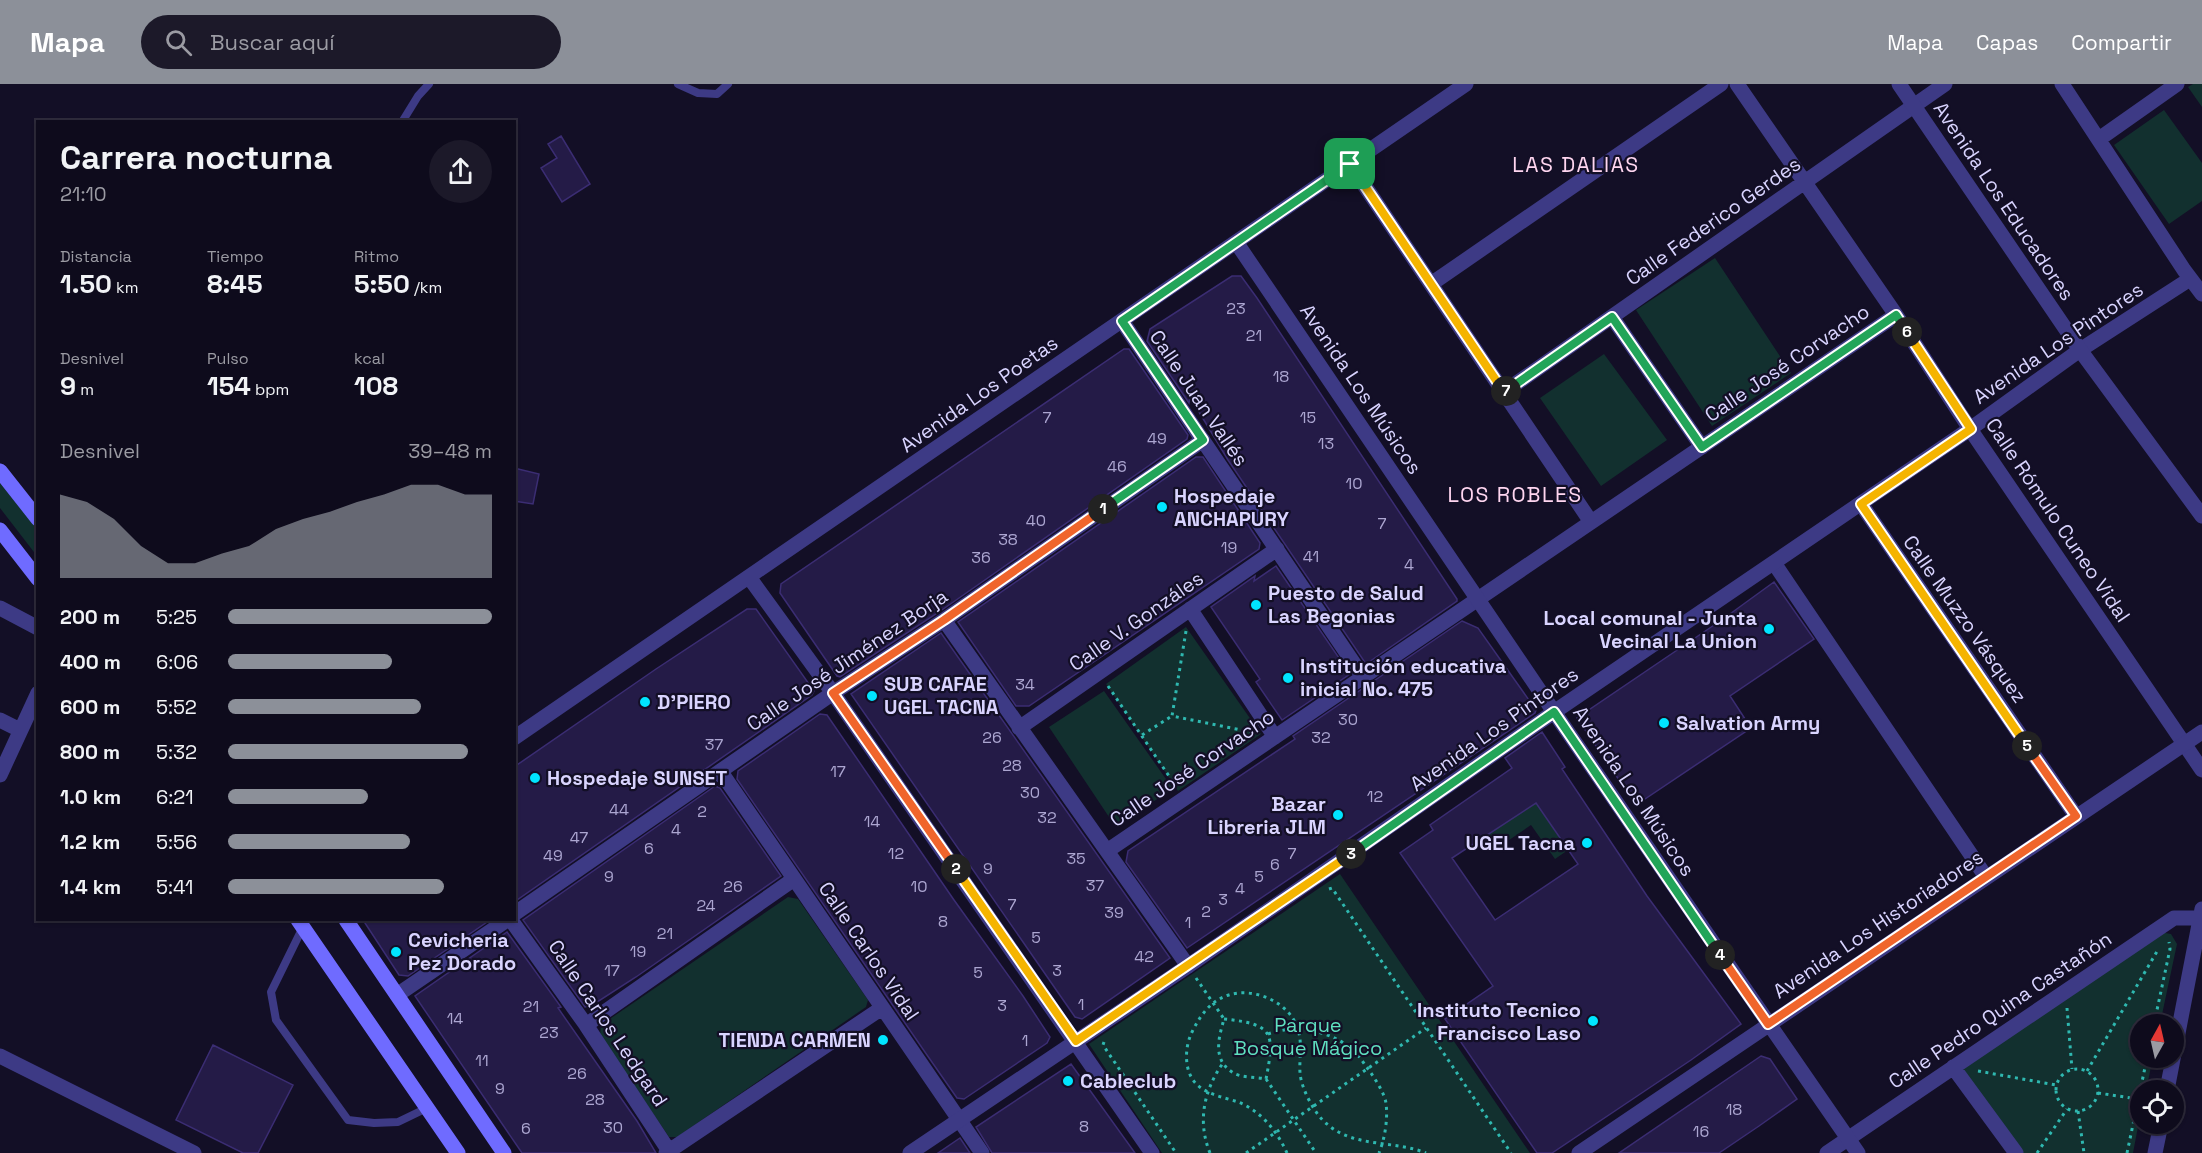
<!DOCTYPE html>
<html lang="es">
<meta charset="utf-8">
<style>
:root{--surface:#0e0b1c;--page:#1c1929;--text:#f1f3f6;--muted:#9b9ba3;--line:#2e2b3b;--accent:#8c9099}
body{margin:0;font-family:"Space Grotesk",sans-serif;background:var(--page);color:var(--text);height:100vh;display:flex;flex-direction:column;font-size:22px;white-space:nowrap}
*{box-sizing:border-box;margin:0}
p{font-size:20px;color:var(--muted)}
.icon{flex:none;width:33px;height:33px;fill:none;stroke:currentColor;stroke-width:2;stroke-linecap:round;stroke-linejoin:round}
.map{position:relative;flex:1;overflow:hidden}
.panel{position:absolute;left:36px;top:36px;width:480px;height:801px;display:flex;flex-direction:column;background:var(--surface);border-radius:0px;box-shadow:0 2px 4px #0004,0 0 0 2px var(--line)}
.panel>*{flex:none}
.needle{width:39px;rotate:8deg}
.tools{position:absolute;left:2130px;top:930px;display:grid;gap:12px}
.tools a{display:grid;place-items:center;width:54px;height:54px;border-radius:50%;background:var(--surface);box-shadow:0 2px 4px #0004,0 0 0 2px var(--line);font-size:30px}
.pin{position:absolute;display:grid;place-items:center;width:51px;height:51px;color:#fff;margin:-26px;border-radius:12px;box-shadow:0 3px 9px #0006}
.km{position:absolute;width:30px;height:30px;margin:-15px;border-radius:50%;background:#222;color:#fff;font-size:16px;line-height:30px;text-align:center}
.round{display:grid;place-items:center;flex:none;width:63px;height:63px;border-radius:32px;background:var(--page)}
.overview{display:flex;align-items:center;justify-content:space-between;height:102px;padding:0 24px}
h1{font-size:33px;font-weight:700;line-height:45px}
.stats{display:grid;grid-template-columns:repeat(3,1fr);gap:9px;height:102px;padding:6px 24px}
.stats div{display:grid;align-content:center}
.stats b{font-size:26px;font-weight:700}
.stats small{font-size:16px;font-weight:400}
.stats p{font-size:16px}
.chart{height:168px;padding:12px 24px}
.chart p{display:flex;justify-content:space-between}
.chart svg{width:100%;height:108px;margin-top:6px;fill:var(--accent);opacity:.7}
ul{padding:0 24px;list-style:none;font-size:20px}
li{display:grid;grid-template-columns:96px 72px 1fr;align-items:center;height:45px}
li i{height:15px;border-radius:8px;background:var(--accent)}
header{display:flex;align-items:center;gap:36px;box-sizing:border-box;height:84px;padding:0 30px;background:var(--accent);color:#fff}
header strong{font-size:28px}
nav{display:flex;gap:33px;margin-inline-start:auto;font-size:21px}
.search{width:420px;height:54px;background:var(--page);display:flex;align-items:center;gap:15px;box-sizing:border-box;padding:0 21px;border-radius:33px;color:var(--muted);font-size:22px}
.map>svg:first-child{display:block}
</style>
<header>
<strong>Mapa</strong>
<div class="search"><svg class="icon" aria-label="search" viewBox="0 0 24 24"><circle cx="10" cy="10" r="6"/><path d="M15 15l6 6"/></svg>Buscar aquí</div>
<nav><a>Mapa</a><a>Capas</a><a>Compartir</a></nav>
</header>
<div class="map">
<svg width="2202" height="1069" viewBox="0 0 2202 1069">
<rect width="100%" height="100%" fill="#130f26"/>
<path fill="#12302f" d="M 2193,0 L 2202,0 L 2202,23 L 2188,3 Z
M 2164,26 L 2202,79 L 2202,117 L 2169,140 L 2114,61 Z
M 1715,174 L 1791,289 L 1712,342 L 1636,226 Z
M 1604,270 L 1667,356 L 1601,402 L 1540,314 Z
M 0,399 L 37,445 L 37,472 L 0,424 Z
M 1186,543 L 1261,650 L 1178,707 L 1106,600 Z
M 1104,607 L 1173,705 L 1115,742 L 1049,643 Z
M 1536,719 L 1568,766 L 1555,775 L 1531,741 L 1496,765 L 1487,751 Z
M 1340,790 L 1530,1069 L 1162,1069 L 1089,960 Z
M 788,813 L 798,815 L 868,916 L 866,923 L 677,1053 L 669,1053 L 600,951 L 601,941 Z
M 2160,848 L 2171,850 L 2177,860 L 2160,940 L 2140,940 L 2140,974 L 2153,974 L 2146,1006 L 2140,1006 L 2140,1032 L 2133,1069 L 2018,1069 L 1962,991 L 1965,978 Z"/>
<path fill="#241b47" stroke="#3b2d73" stroke-width="1.5" fill-rule="evenodd" d="M 561,52 L 590,100 L 562,118 L 541,84 L 557,74 L 548,60 Z
M 1232,192 L 1241,192 L 1257,214 L 1457,515 L 1457,517 L 1366,580 L 1228,376 L 1190,313 L 1189,319 L 1147,257 L 1150,245 Z
M 1124,265 L 1129,265 L 1188,351 L 1187,355 L 939,528 L 840,593 L 837,592 L 780,509 L 781,500 Z
M 1196,373 L 1203,373 L 1260,459 L 1259,465 L 1029,622 L 1016,622 L 958,538 Z
M 514,384 L 539,390 L 533,420 L 514,417 Z
M 1276,482 L 1350,590 L 1282,636 L 1256,598 L 1260,595 L 1211,523 L 1255,492 L 1254,497 Z
M 1774,498 L 1814,555 L 1730,612 L 1751,644 L 1636,721 L 1577,634 L 1723,535 Z
M 747,525 L 756,525 L 814,607 L 812,611 L 514,818 L 514,683 L 656,585 Z
M 1462,537 L 1478,544 L 1536,626 L 1535,629 L 1187,864 L 1126,778 L 1128,767 L 1295,655 L 1293,652 Z
M 941,549 L 1170,874 L 1082,935 L 1075,933 L 851,610 Z
M 820,630 L 827,631 L 954,816 L 1023,912 L 1050,953 L 1047,959 L 964,1015 L 957,1014 L 927,971 L 737,695 L 738,687 Z
M 1542,648 L 1565,683 L 1562,685 L 1647,812 L 1741,940 L 1691,976 L 1552,1069 L 1537,1069 L 1445,935 L 1493,902 L 1400,769 L 1433,746 L 1430,741 L 1512,684 L 1505,674 ZM 1536,719 L 1578,780 L 1495,836 L 1452,774 Z
M 715,702 L 720,704 L 781,792 L 636,893 L 591,922 L 585,923 L 523,836 Z
M 363,836 L 490,836 L 408,892 L 399,891 Z
M 507,848 L 561,923 L 558,924 L 637,1037 L 656,1069 L 522,1069 L 415,912 Z
M 213,961 L 293,1001 L 258,1069 L 243,1069 L 176,1036 Z
M 1761,972 L 1770,975 L 1797,1015 L 1759,1042 L 1719,1069 L 1619,1069 Z
M 1071,980 L 1135,1069 L 992,1069 L 976,1043 Z
M 960,1054 L 970,1069 L 938,1069 Z"/>
<g fill="none" stroke-linecap="round" stroke-linejoin="round">
<path stroke="#2fb8b0" stroke-width="3" stroke-dasharray="3 4.5" stroke-linecap="butt" d="M 1186,547 L 1172,632 L 1251,648
M 1108,602 L 1175,701
M 1142,651 L 1172,632
M 1329,805 L 1332,804 L 1511,1069
M 1196,894 L 1224,935
M 2067,924 L 2072,985
M 1224,935 C 1274,940 1275,949 1266,995 C 1256,993 1240,994 1232,988 C 1212,975 1219,953 1224,935 Z
M 2154,940 L 2170,865 L 2169,858
M 1268,950 C 1296,940 1327,946 1351,964 C 1358,969 1363,979 1369,986 C 1375,995 1384,1008 1386,1019 C 1388,1035 1385,1054 1379,1069
M 1104,958 L 1103,961 L 1176,1069
M2056 1006a21 21 0 1 1 42 0a21 21 0 1 1-42 0Z
M 1978,987 L 2056,1001
M 2087,987 L 2159,864
M 1266,995 L 1316,1069
M 2098,1009 L 2138,1015
M 2078,1027 L 2084,1069
M 1210,1069 C 1197,1037 1204,1006 1223,979
M 1246,1069 L 1426,944
M 1287,1069 C 1277,1047 1261,1027 1238,1018 C 1223,1013 1203,1010 1193,996 C 1184,983 1185,962 1192,948 C 1202,928 1214,912 1238,909 C 1261,907 1289,920 1297,943 C 1303,957 1299,974 1300,989 C 1301,1004 1315,1031 1327,1040 C 1354,1064 1394,1056 1426,1069
M 2037,1069 L 2067,1025
M 2127,1069 L 2147,974"/>
<path stroke="#3d3a85" stroke-width="8" d="M 678,0 L 698,9 L 717,10 L 728,0
M 402,38 L 418,12 L 429,0
M 303,843 L 271,908 L 276,936 L 348,1036 L 374,1039 L 398,1038 L 427,1024"/>
<path stroke="#3d3a85" stroke-width="15" d="M 1737,0 L 1896,231 L 1970,345 L 2202,686
M 2062,0 L 2184,186 L 2202,210
M 2099,55 L 2177,0
M 1350,80 L 1591,438
M 1431,200 L 1721,0
M 1612,233 L 1702,363
M 1122,237 L 1363,593
M 2080,266 L 2190,195
M 1504,308 L 1945,0
M 1861,420 L 2076,732
M 1774,479 L 1986,793
M 0,524 L 38,544
M 1190,525 L 1275,653
M 944,536 L 1188,882
M 0,636 L 20,646
M 1019,644 L 1277,465
M 721,688 L 982,1069
M 0,691 L 38,609
M 1107,767 L 1896,231
M 514,830 L 833,609 L 944,536 L 1203,356
M 511,836 L 586,941 L 669,1067
M 397,911 L 507,836
M 586,941 L 794,795
M 0,972 L 194,1069
M 1953,983 L 2016,1069
M 2167,1006 L 2202,825
M 666,1069 L 882,924
M 1827,1069 L 2174,834 L 2202,834
M 2155,1069 L 2161,1040"/>
<path stroke="#3d3a85" stroke-width="15" d="M 1899,0 L 2080,266 L 2202,432
M 1236,158 L 1554,628 L 1858,1069
M 749,493 L 833,609 L 1152,1069
M 514,654 L 1466,0
M 910,1069 L 1188,882 L 1554,628 L 1970,345 L 2080,266
M 1579,1069 L 2202,648"/>
<path stroke="#6f6bff" stroke-width="15" d="M 0,387 L 38,435
M 0,446 L 38,495
M 298,836 L 458,1069
M 346,836 L 504,1069"/>
</g>
<g fill="none" stroke-linecap="round" stroke-linejoin="round">
<g stroke="#fff" stroke-width="12">
<path id="split-1" d="M 1103,425 L 1203,356 L 1122,237 L 1350,80"/>
</g>
<g stroke="#fff" stroke-width="12">
<path id="split-2" d="M 956,785 L 833,609 L 944,536 L 1103,425"/>
</g>
<g stroke="#fff" stroke-width="12">
<path id="split-3" d="M 956,785 L 1076,957 L 1351,770"/>
</g>
<g stroke="#fff" stroke-width="12">
<path id="split-4" d="M 1351,770 L 1554,628 L 1720,871"/>
</g>
<g stroke="#fff" stroke-width="12">
<path id="split-5" d="M 1720,871 L 1768,940 L 2076,732 L 2027,662"/>
</g>
<g stroke="#fff" stroke-width="12">
<path id="split-6" d="M 1907,248 L 1971,345 L 1861,420 L 2027,662"/>
</g>
<g stroke="#fff" stroke-width="12">
<path id="split-7" d="M 1506,307 L 1612,233 L 1702,363 L 1896,231 L 1907,248"/>
</g>
<g stroke="#fff" stroke-width="12">
<path id="split-8" d="M 1350,80 L 1504,308 L 1506,307"/>
</g>
<use href="#split-1" stroke="#22a559" stroke-width="8"/>
<use href="#split-2" stroke="#f0652b" stroke-width="8"/>
<use href="#split-3" stroke="#f5b400" stroke-width="8"/>
<use href="#split-4" stroke="#22a559" stroke-width="8"/>
<use href="#split-5" stroke="#f0652b" stroke-width="8"/>
<use href="#split-6" stroke="#f5b400" stroke-width="8"/>
<use href="#split-7" stroke="#22a559" stroke-width="8"/>
<use href="#split-8" stroke="#f5b400" stroke-width="8"/>
</g>
<g fill="#00e5ff" stroke="#130f26" stroke-width="2">
<circle cx="1162" cy="423" r="6"/>
<circle cx="1256" cy="521" r="6"/>
<circle cx="1769" cy="545" r="6"/>
<circle cx="1288" cy="594" r="6"/>
<circle cx="872" cy="612" r="6"/>
<circle cx="645" cy="618" r="6"/>
<circle cx="1664" cy="639" r="6"/>
<circle cx="535" cy="694" r="6"/>
<circle cx="1338" cy="731" r="6"/>
<circle cx="1587" cy="759" r="6"/>
<circle cx="396" cy="868" r="6"/>
<circle cx="1593" cy="937" r="6"/>
<circle cx="883" cy="956" r="6"/>
<circle cx="1068" cy="997" r="6"/>
</g>
<g text-anchor="middle" dominant-baseline="central" stroke-width="4.5" stroke-linejoin="round" paint-order="stroke">
<g font-size="16" fill="#aca6d1">
<text x="1236" y="224">23</text>
<text x="1254" y="251">21</text>
<text x="1281" y="292">18</text>
<text x="1047" y="333">7</text>
<text x="1308" y="333">15</text>
<text x="1157" y="354">49</text>
<text x="1326" y="359">13</text>
<text x="1117" y="382">46</text>
<text x="1354" y="399">10</text>
<text x="1036" y="436">40</text>
<text x="1382" y="439">7</text>
<text x="1008" y="455">38</text>
<text x="1229" y="463">19</text>
<text x="1311" y="472">41</text>
<text x="981" y="473">36</text>
<text x="1409" y="480">4</text>
<text x="1025" y="600">34</text>
<text x="1348" y="635">30</text>
<text x="992" y="653">26</text>
<text x="1321" y="653">32</text>
<text x="714" y="660">37</text>
<text x="1012" y="681">28</text>
<text x="838" y="687">17</text>
<text x="1030" y="708">30</text>
<text x="1375" y="712">12</text>
<text x="619" y="725">44</text>
<text x="702" y="727">2</text>
<text x="1047" y="733">32</text>
<text x="872" y="737">14</text>
<text x="676" y="745">4</text>
<text x="579" y="753">47</text>
<text x="649" y="764">6</text>
<text x="896" y="769">12</text>
<text x="1292" y="769">7</text>
<text x="553" y="771">49</text>
<text x="1076" y="774">35</text>
<text x="1275" y="780">6</text>
<text x="988" y="784">9</text>
<text x="609" y="792">9</text>
<text x="1259" y="792">5</text>
<text x="1095" y="801">37</text>
<text x="733" y="802">26</text>
<text x="919" y="802">10</text>
<text x="1240" y="804">4</text>
<text x="1223" y="815">3</text>
<text x="1012" y="820">7</text>
<text x="706" y="821">24</text>
<text x="1206" y="827">2</text>
<text x="1114" y="828">39</text>
<text x="943" y="837">8</text>
<text x="1188" y="838">1</text>
<text x="665" y="849">21</text>
<text x="1036" y="853">5</text>
<text x="638" y="867">19</text>
<text x="1144" y="872">42</text>
<text x="612" y="886">17</text>
<text x="1057" y="886">3</text>
<text x="978" y="888">5</text>
<text x="1081" y="920">1</text>
<text x="1002" y="921">3</text>
<text x="531" y="922">21</text>
<text x="455" y="934">14</text>
<text x="549" y="948">23</text>
<text x="1025" y="956">1</text>
<text x="482" y="976">11</text>
<text x="577" y="989">26</text>
<text x="500" y="1004">9</text>
<text x="595" y="1015">28</text>
<text x="1734" y="1025">18</text>
<text x="1084" y="1042">8</text>
<text x="613" y="1043">30</text>
<text x="526" y="1044">6</text>
<text x="1701" y="1047">16</text>
</g>
<g font-size="20" fill="#d9d4ff" stroke="#130f26">
<text transform="translate(2004 117) rotate(56)">Avenida Los Educadores</text>
<text transform="translate(1713 137) rotate(-35)">Calle Federico Gerdes</text>
<text transform="translate(2058 259) rotate(-34)">Avenida Los Pintores</text>
<text transform="translate(1787 279) rotate(-34)">Calle José Corvacho</text>
<text transform="translate(1361 305) rotate(56)">Avenida Los Músicos</text>
<text transform="translate(979 310) rotate(-35)">Avenida Los Poetas</text>
<text transform="translate(1199 314) rotate(56)">Calle Juan Vallés</text>
<text transform="translate(2058 436) rotate(56)">Calle Rómulo Cuneo Vidal</text>
<text transform="translate(1965 535) rotate(55)">Calle Muzzo Vásquez</text>
<text transform="translate(1136 537) rotate(-35)">Calle V. Gonzáles</text>
<text transform="translate(847 576) rotate(-34)">Calle José Jiménez Borja</text>
<text transform="translate(1494 645) rotate(-35)">Avenida Los Pintores</text>
<text transform="translate(1192 684) rotate(-34)">Calle José Corvacho</text>
<text transform="translate(1634 707) rotate(56)">Avenida Los Músicos</text>
<text transform="translate(1878 840) rotate(-34)">Avenida Los Historiadores</text>
<text transform="translate(869 867) rotate(56)">Calle Carlos Vidal</text>
<text transform="translate(2000 926) rotate(-34)">Calle Pedro Quina Castañón</text>
<text transform="translate(608 939) rotate(56)">Calle Carlos Ledgard</text>
</g>
<g font-size="20" font-weight="bold" fill="#d9d4ff" stroke="#130f26" text-anchor="start">
<text x="1174" y="412">Hospedaje<tspan x="1174" dy="23">ANCHAPURY</tspan></text>
<text x="1268" y="509">Puesto de Salud<tspan x="1268" dy="23">Las Begonias</tspan></text>
<text x="1757" y="534" text-anchor="end">Local comunal - Junta<tspan x="1757" dy="23">Vecinal La Union</tspan></text>
<text x="1300" y="582">Institución educativa<tspan x="1300" dy="23">inicial No. 475</tspan></text>
<text x="884" y="600">SUB CAFAE<tspan x="884" dy="23">UGEL TACNA</tspan></text>
<text x="657" y="618">D'PIERO</text>
<text x="1676" y="639">Salvation Army</text>
<text x="547" y="694">Hospedaje SUNSET</text>
<text x="1326" y="720" text-anchor="end">Bazar<tspan x="1326" dy="23">Libreria JLM</tspan></text>
<text x="1575" y="759" text-anchor="end">UGEL Tacna</text>
<text x="408" y="856">Cevicheria<tspan x="408" dy="23">Pez Dorado</tspan></text>
<text x="1581" y="926" text-anchor="end">Instituto Tecnico<tspan x="1581" dy="23">Francisco Laso</tspan></text>
<text x="871" y="956" text-anchor="end">TIENDA CARMEN</text>
<text x="1080" y="997">Cableclub</text>
</g>
<g font-size="20" fill="#5fe0c0" stroke="#130f26">
<text x="1308" y="941">Parque<tspan x="1308" dy="23">Bosque Mágico</tspan></text>
</g>
<g font-size="21" letter-spacing="1.5" fill="#ffd6f0" stroke="#130f26">
<text x="1576" y="80">LAS DALIAS</text>
<text x="1515" y="410">LOS ROBLES</text>
</g>
</g>
</svg>
<div class="tools">
<a><svg class="needle" viewBox="-14 -14 28 28"><path d="M0-13l5 13h-10z" fill="#e53935"/><path d="M0 13l5-13h-10z" fill="#9b9ba3"/></svg></a>
<a><svg class="icon" aria-label="locate" viewBox="0 0 24 24"><circle cx="12" cy="12" r="6"/><path d="M12 2v4M12 18v4M2 12h4M18 12h4"/></svg></a>
</div>
<div class="pin" style="left:1350px;top:80px;background:#1e9e55"><svg class="icon" aria-label="arrive" viewBox="0 0 24 24"><path d="M6 21V4h12l-3 4 3 4H6"/></svg></div>
<b class="km" style="left:1103px;top:425px">1</b>
<b class="km" style="left:956px;top:785px">2</b>
<b class="km" style="left:1351px;top:770px">3</b>
<b class="km" style="left:1720px;top:871px">4</b>
<b class="km" style="left:2027px;top:662px">5</b>
<b class="km" style="left:1907px;top:248px">6</b>
<b class="km" style="left:1506px;top:307px">7</b>
<section class="panel">
<div class="overview"><div><h1>Carrera nocturna</h1><p>21:10</p></div><a class="round"><svg class="icon" aria-label="share" viewBox="0 0 24 24"><path d="M12 15V3M7 8l5-5 5 5M5 13v7h14v-7"/></svg></a></div>
<div class="stats">
<div><p>Distancia</p><b>1.50<small> km</small></b></div>
<div><p>Tiempo</p><b>8:45</b></div>
<div><p>Ritmo</p><b>5:50<small> /km</small></b></div>
</div>
<div class="stats">
<div><p>Desnivel</p><b>9<small> m</small></b></div>
<div><p>Pulso</p><b>154<small> bpm</small></b></div>
<div><p>kcal</p><b>108</b></div>
</div>
<div class="chart"><p><span>Desnivel</span>39–48 m</p>
<svg viewBox="0 0 160 44" preserveAspectRatio="none"><path d="M0 44V10L10 13L20 20L30 31L40 38L50 38L60 34L70 31L80 24L90 20L100 17L110 13L120 10L130 6L140 6L150 10L160 10V44z"/></svg>
</div>
<ul>
<li><b>200 m</b>5:25<i style="width:100%"></i></li>
<li><b>400 m</b>6:06<i style="width:62%"></i></li>
<li><b>600 m</b>5:52<i style="width:73%"></i></li>
<li><b>800 m</b>5:32<i style="width:91%"></i></li>
<li><b>1.0 km</b>6:21<i style="width:53%"></i></li>
<li><b>1.2 km</b>5:56<i style="width:69%"></i></li>
<li><b>1.4 km</b>5:41<i style="width:82%"></i></li>
</ul>
</section>
</div>
